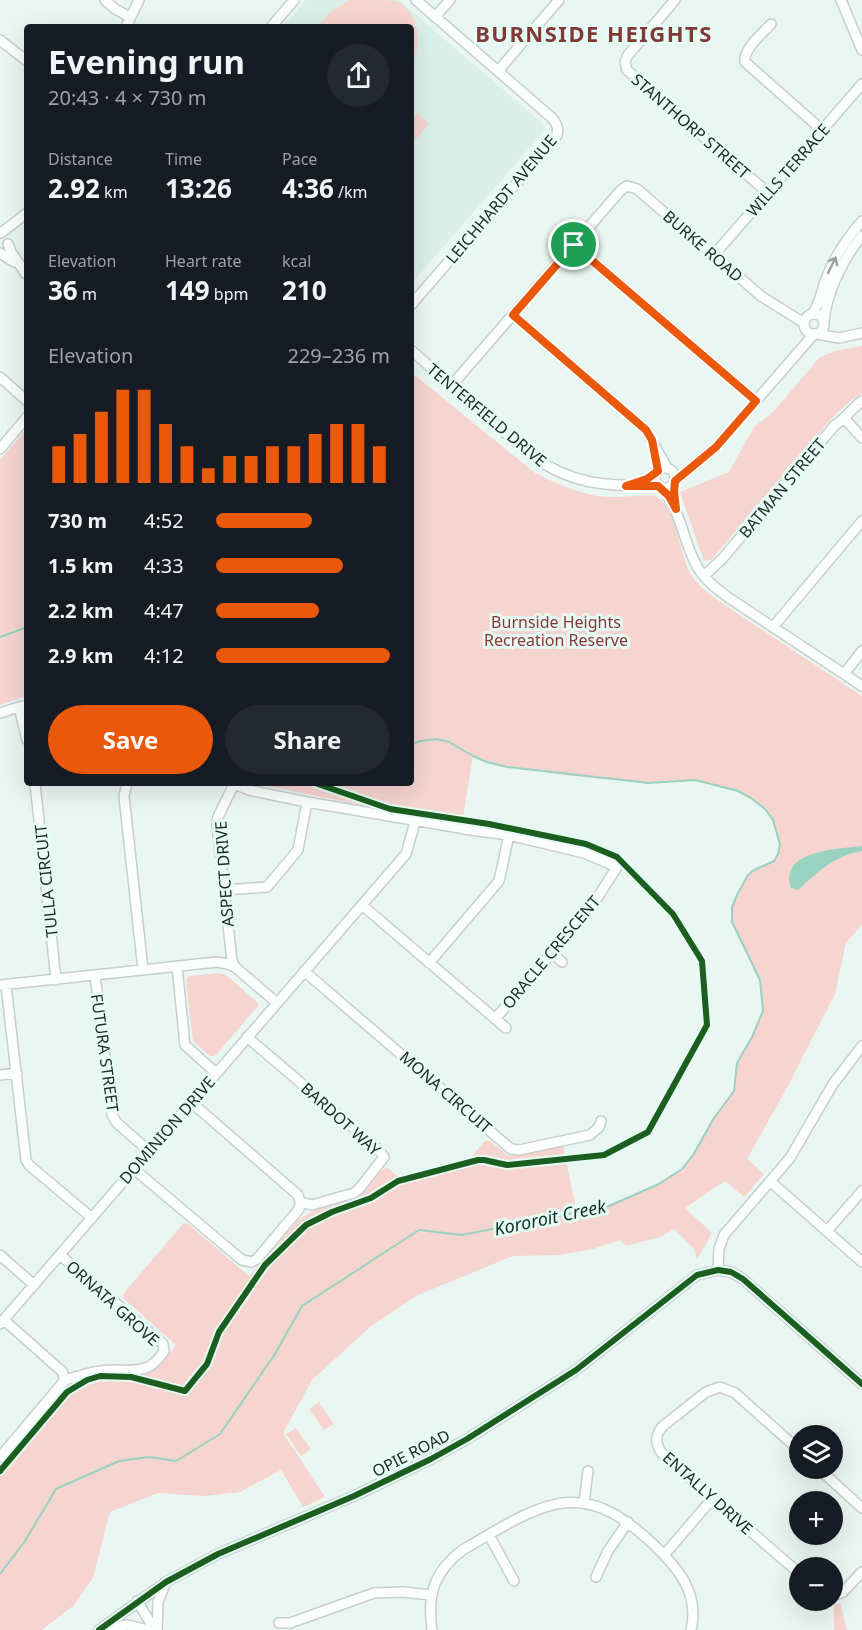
<!DOCTYPE html>
<meta charset="utf-8">
<style>
:root{--surface:#171b24;--page:#242831;--text:#f1f3f6;--muted:#9ea1a6;--accent:#ea580c}
body{margin:0;font-family:"Noto Sans",sans-serif;background:var(--page);color:var(--text);height:100vh;display:flex;flex-direction:column;font-size:22px;white-space:nowrap}
*{box-sizing:border-box;margin:0}
p{font-size:20px;color:var(--muted)}
.icon{flex:none;width:33px;height:33px;fill:none;stroke:currentColor;stroke-width:2;stroke-linecap:round;stroke-linejoin:round}
.map{position:relative;flex:1;overflow:hidden}
.drawer{position:absolute;left:24px;top:24px;width:390px;height:762px;display:flex;flex-direction:column;background:var(--surface);border-radius:6px;box-shadow:0 6px 24px #0002}
.drawer>*{flex:none}
.fabs{position:absolute;left:789px;top:1425px;display:grid;gap:12px}
.fabs a{display:grid;place-items:center;width:54px;height:54px;border-radius:50%;background:var(--surface);box-shadow:0 6px 24px #0002;font-size:30px}
.pin{position:absolute;display:grid;place-items:center;width:51px;height:51px;color:#fff;margin:-26px;border:3px solid #fff;border-radius:50%;box-shadow:0 2px 6px #0007}
.round{display:grid;place-items:center;flex:none;width:63px;height:63px;border-radius:32px;background:var(--page)}
.overview{display:flex;align-items:center;justify-content:space-between;height:102px;padding:0 24px}
h1{font-size:33px;font-weight:700;line-height:45px}
.stats{display:grid;grid-template-columns:repeat(3,1fr);gap:9px;height:102px;padding:6px 24px}
.stats div{display:grid;align-content:center}
.stats b{font-size:26px;font-weight:700}
.stats small{font-size:16px;font-weight:400}
.stats p{font-size:16px}
.chart{height:168px;padding:12px 24px}
.chart p{display:flex;justify-content:space-between}
.chart svg{width:100%;height:108px;margin-top:6px;stroke:var(--accent);stroke-width:6}
.cta{display:flex;gap:12px;margin-top:auto;padding:12px 24px}
.cta a{flex:1;height:69px;border-radius:36px;background:var(--accent);color:#fff;font-size:24px;font-weight:700;line-height:69px;text-align:center}
.cta a+a{background:var(--page);color:var(--text)}
ul{padding:0 24px;list-style:none;font-size:20px}
li{display:grid;grid-template-columns:96px 72px 1fr;align-items:center;height:45px}
li i{height:15px;border-radius:8px;background:var(--accent)}
.map>svg:first-child{display:block}
</style>
<div class="map">
<svg width="862" height="1630" viewBox="0 0 862 1630">
<rect width="100%" height="100%" fill="#eaf6f2"/>
<path fill="#d9efe7" d="M 306,0 L 399,0 L 543,124 L 543,132 L 411,284 L 411,27 L 283,27 Z"/>
<path fill="#f6d4cf" d="M 349,0 C 360,0 387,0 396,1 C 421,13 422,46 411,67 L 411,27 L 317,27 L 329,13 Z
M 417,114 L 429,124 L 411,145 L 411,120 Z
M 862,346 L 862,393 C 850,400 842,409 832,418 L 711,560 L 704,561 L 680,492 L 729,472 L 754,427 L 773,412 L 820,357 L 835,351 Z
M 411,372 L 535,473 C 560,486 589,498 618,497 C 627,497 652,493 658,498 C 676,509 680,554 690,573 C 697,586 711,595 723,604 L 862,696 L 862,924 L 846,943 L 835,994 L 788,1086 L 747,1159 L 764,1174 L 744,1197 L 725,1181 L 685,1208 L 712,1233 L 700,1255 L 696,1258 L 695,1250 L 674,1229 L 660,1237 L 626,1246 L 620,1240 L 593,1249 L 559,1255 L 513,1256 L 418,1295 L 370,1327 L 312,1380 L 283,1433 L 325,1497 L 303,1507 L 281,1470 L 240,1492 L 204,1496 L 158,1493 L 110,1512 L 93,1578 L 74,1605 L 42,1630 L 0,1630 L 0,1466 C 22,1440 51,1397 83,1384 L 82,1380 C 102,1374 139,1378 153,1370 C 163,1365 169,1353 176,1345 L 123,1298 L 123,1294 L 183,1224 L 187,1223 L 249,1276 L 298,1220 L 312,1212 L 360,1196 L 383,1169 L 388,1168 L 398,1177 L 470,1158 L 485,1141 L 490,1141 L 508,1156 L 563,1146 L 577,1213 L 609,1206 L 649,1189 L 682,1169 L 693,1155 L 714,1118 L 734,1091 L 737,1063 L 752,1037 L 763,1011 L 760,980 L 732,922 L 732,907 L 737,895 L 748,875 L 754,870 L 774,861 L 778,854 L 780,844 L 773,820 L 765,809 L 738,791 L 695,780 L 649,783 L 572,776 L 507,767 L 473,756 L 462,823 L 417,816 L 251,783 L 411,783 Z
M 27,428 L 27,696 L 0,705 L 0,460 Z
M 220,973 L 226,975 L 257,1002 L 258,1006 L 215,1056 L 210,1056 L 193,1041 L 186,980 L 189,976 Z
M 319,1402 L 334,1424 L 324,1430 L 309,1409 Z
M 296,1428 L 311,1449 L 301,1456 L 286,1434 Z
M 840,1603 L 847,1630 L 834,1630 L 834,1604 Z"/>
<path fill="#99d2c0" d="M 862,846 L 862,851 C 836,855 817,872 798,890 L 791,888 C 779,850 838,849 862,846 Z"/>
<g fill="none" stroke-linecap="round" stroke-linejoin="round">
<path stroke="#99d2c0" stroke-width="2" d="M 0,637 L 27,627
M 0,1574 L 25,1541 L 56,1489 L 119,1461 L 149,1457 L 176,1461 L 220,1434 L 275,1354 L 302,1306 L 419,1230 L 462,1235 L 609,1206 L 659,1184 L 682,1169 L 693,1155 L 714,1118 L 734,1091 L 737,1063 L 752,1037 L 763,1011 L 760,980 L 732,922 L 732,907 L 737,895 L 748,875 L 754,870 L 774,861 L 778,854 L 780,844 L 773,820 L 765,809 L 751,798 L 738,791 L 695,780 L 649,783 L 507,767 L 487,762 L 473,756 L 449,742 L 436,739 L 420,741 L 411,745"/>
<g stroke="#c6cfcc" stroke-width="12">
<path id="minor" d="M 105,0 L 115,9 L 130,17
M 675,0 L 628,55 L 625,62 L 627,70 L 768,193
M 841,0 L 862,50
M 435,17 L 450,0
M 771,24 C 762,34 743,49 745,62 L 822,130
M 126,27 L 139,0
M 271,27 L 294,0
M 0,40 L 27,61
M 498,71 L 559,0
M 1,233 L 27,213
M 8,244 L 11,252 L 26,274
M 574,245 L 756,401
M 0,253 L 14,262
M 714,255 L 862,84
M 411,305 L 554,140 C 560,132 558,125 552,118 L 416,0
M 812,314 C 821,302 822,287 828,274 C 836,254 848,237 862,221
M804 324a10 10 0 1 1 20 0a10 10 0 1 1-20 0Z
M 513,315 L 646,430 L 667,468
M 824,322 C 826,293 844,257 862,236
M 817,334 L 839,338 L 862,333
M 411,350 L 532,456 C 576,487 607,485 658,486
M 0,377 L 27,401
M 451,386 L 621,190 L 627,186 L 637,189 L 761,296 L 804,323
M 845,419 L 862,438
M 0,449 L 27,417
M655 478a10 10 0 1 1 20 0a10 10 0 1 1-20 0Z
M 675,481 L 716,447 L 814,334
M 661,487 C 683,513 682,541 698,568 C 705,580 717,589 729,598 L 862,686
M 704,576 L 723,558 L 835,425 C 846,418 852,408 862,401
M 773,627 L 862,521
M 844,674 L 862,651
M 27,705 L 19,707 L 27,740
M 0,713 L 19,707
M 35,783 L 56,980
M 127,783 L 124,796 L 143,970
M 232,783 L 249,790 L 307,802 L 460,828
M 234,784 L 218,817 L 217,825 L 232,961 L 235,967
M 463,829 L 509,835
M 223,890 L 267,887 L 298,850 L 307,802
M 362,905 L 506,1028
M 552,953 L 562,962
M 429,963 L 499,881 L 509,835 L 584,853 L 617,867 L 592,906 L 495,1019
M 177,966 L 185,1045 L 216,1073
M 304,971 L 511,1149 L 519,1150 L 590,1135 L 599,1127 L 601,1121
M 95,975 L 112,1115 L 117,1123 L 149,1151
M 0,985 L 217,962 L 228,964 L 235,967 L 277,1003
M 6,985 L 26,1160 L 29,1165 L 92,1218
M 247,1037 L 376,1147 L 384,1157 L 359,1189 L 354,1193 L 312,1205 L 300,1202
M 0,1075 L 17,1073
M 134,1169 L 242,1260 L 252,1262 L 257,1259 L 299,1209 L 300,1202 L 298,1195 L 191,1102
M 771,1182 L 862,1262
M 827,1231 L 862,1191
M 0,1255 L 34,1285
M 60,1255 L 163,1344 L 164,1351 C 147,1379 128,1367 101,1371 C 89,1372 77,1377 65,1380
M 718,1270 L 719,1249 L 724,1235 L 790,1158 L 833,1084 L 862,1046
M 0,1324 L 406,854 L 415,822
M 800,1451 L 735,1393 L 720,1387 L 706,1392 L 663,1426 C 653,1437 656,1447 665,1457 L 800,1574
M 0,1457 L 65,1380 L 62,1371 L 57,1367 L 4,1320
M 818,1468 L 862,1508
M 584,1503 L 588,1471
M 489,1535 L 514,1581
M 664,1555 L 713,1498
M 596,1577 L 608,1551 L 628,1522
M 832,1596 L 843,1592 L 862,1572
M 137,1601 L 155,1630
M 279,1623 L 290,1623 L 374,1593 L 403,1592 L 431,1595
M 104,1629 L 127,1625 L 148,1630
M 99,1630 L 166,1582 L 218,1554 L 354,1496 L 431,1459 L 467,1439 L 576,1370 L 697,1275 L 718,1270 L 731,1272 L 743,1279 L 862,1384
M 157,1630 L 158,1602 L 165,1584
M 432,1630 C 427,1594 434,1571 464,1549 C 493,1533 530,1507 563,1503 C 600,1499 627,1520 652,1543 C 677,1567 700,1592 691,1630"/>
</g>
<use href="#minor" stroke="#fcfefd" stroke-width="9"/>
<g stroke="#e5fbf3" stroke-width="10">
<path id="cycleway" d="M 0,1471 L 67,1392 L 87,1380 L 100,1376 L 131,1377 L 185,1391 L 207,1364 L 219,1332 L 265,1265 L 306,1225 L 332,1212 L 371,1198 L 398,1181 L 478,1160 L 484,1160 L 507,1165 L 604,1155 L 648,1132 L 707,1025 L 702,961 L 673,914 L 617,857 L 586,844 L 489,824 L 390,809 L 315,783
M 99,1630 L 166,1582 L 218,1554 L 354,1496 L 431,1459 L 467,1439 L 576,1370 L 697,1275 L 718,1270 L 731,1272 L 743,1279 L 862,1384"/>
</g>
<use href="#cycleway" stroke="#1b5e20" stroke-width="6"/>
</g>
<defs><path id="oneway-shaft" d="M-6 0H5M1.5-3L5.5 0L1.5 3" fill="none" stroke-width="1.6" stroke-linecap="round" stroke-linejoin="round" transform="scale(1.5)"/></defs>
<use stroke="#9a9f9e" href="#oneway-shaft" transform="translate(832 265) rotate(-64)"/>
<g fill="none" stroke-linecap="round" stroke-linejoin="round">
<g stroke="#fff" stroke-width="12">
<path id="route" d="M 574,245 L 756,401 L 716,447 L 675,481 L 674,492 L 676,509 L 669,496 L 658,486 L 626,486 L 647,479 L 658,471 L 652,440 L 646,430 L 513,315 Z"/>
</g>
<use href="#route" stroke="#ea580c" stroke-width="8"/>
</g>
<g text-anchor="middle" dominant-baseline="central" stroke-width="6" stroke-linejoin="round" paint-order="stroke">
<g font-size="16" fill="#232b29" stroke="#e5fbf3">
<text transform="translate(691 126) rotate(41)">STANTHORP STREET</text>
<text transform="translate(788 170) rotate(-49)">WILLS TERRACE</text>
<text transform="translate(501 199) rotate(-50)">LEICHHARDT AVENUE</text>
<text transform="translate(703 246) rotate(41)">BURKE ROAD</text>
<text transform="translate(487 415) rotate(40)">TENTERFIELD DRIVE</text>
<text transform="translate(782 488) rotate(-50)">BATMAN STREET</text>
<text transform="translate(224 874) rotate(-94)">ASPECT DRIVE</text>
<text transform="translate(46 881) rotate(-96)">TULLA CIRCUIT</text>
<text transform="translate(551 952) rotate(-50)">ORACLE CRESCENT</text>
<text transform="translate(105 1053) rotate(82)">FUTURA STREET</text>
<text transform="translate(446 1092) rotate(41)">MONA CIRCUIT</text>
<text transform="translate(341 1119) rotate(42)">BARDOT WAY</text>
<text transform="translate(167 1130) rotate(-49)">DOMINION DRIVE</text>
<text transform="translate(113 1303) rotate(42)">ORNATA GROVE</text>
<text transform="translate(411 1453) rotate(-27)">OPIE ROAD</text>
<text transform="translate(708 1493) rotate(42)">ENTALLY DRIVE</text>
</g>
<g font-size="16" fill="#8b3736" stroke="#e5fbf3">
<text x="556" y="622">Burnside Heights<tspan x="556" dy="18">Recreation Reserve</tspan></text>
</g>
<g font-size="18" font-style="italic" fill="#0e3329" stroke="#e5fbf3">
<text transform="translate(550 1217) rotate(-12)">Kororoit Creek</text>
</g>
<g font-size="22" font-weight="bold" letter-spacing="1.5" fill="#803936" stroke="#e5fbf3">
<text x="594" y="33">BURNSIDE HEIGHTS</text>
</g>
</g>
</svg>
<div class="fabs">
<a><svg class="icon" aria-label="layers" viewBox="0 0 24 24"><path d="M12 4l9 5-9 5-9-5zM3 14l9 5 9-5"/></svg></a>
<a>+</a>
<a>−</a>
</div>
<div class="pin" style="left:574px;top:245px;background:#1e9e55"><svg class="icon" aria-label="arrive" viewBox="0 0 24 24"><path d="M6 21V4h12l-3 4 3 4H6"/></svg></div>
<section class="drawer">
<div class="overview"><div><h1>Evening run</h1><p>20:43 · 4 × 730 m</p></div><a class="round"><svg class="icon" aria-label="share" viewBox="0 0 24 24"><path d="M12 15V3M7 8l5-5 5 5M5 13v7h14v-7"/></svg></a></div>
<div class="stats">
<div><p>Distance</p><b>2.92<small> km</small></b></div>
<div><p>Time</p><b>13:26</b></div>
<div><p>Pace</p><b>4:36<small> /km</small></b></div>
</div>
<div class="stats">
<div><p>Elevation</p><b>36<small> m</small></b></div>
<div><p>Heart rate</p><b>149<small> bpm</small></b></div>
<div><p>kcal</p><b>210</b></div>
</div>
<div class="chart"><p><span>Elevation</span>229–236 m</p>
<svg viewBox="0 0 160 44" preserveAspectRatio="none"><path d="M5 44V29M15 44V24M25 44V15M35 44V6M45 44V6M55 44V20M65 44V29M75 44V38M85 44V33M95 44V33M105 44V29M115 44V29M125 44V24M135 44V20M145 44V20M155 44V29"/></svg>
</div>
<ul>
<li><b>730 m</b>4:52<i style="width:55%"></i></li>
<li><b>1.5 km</b>4:33<i style="width:73%"></i></li>
<li><b>2.2 km</b>4:47<i style="width:59%"></i></li>
<li><b>2.9 km</b>4:12<i style="width:100%"></i></li>
</ul>
<div class="cta"><a>Save</a><a>Share</a></div>
</section>
</div>
